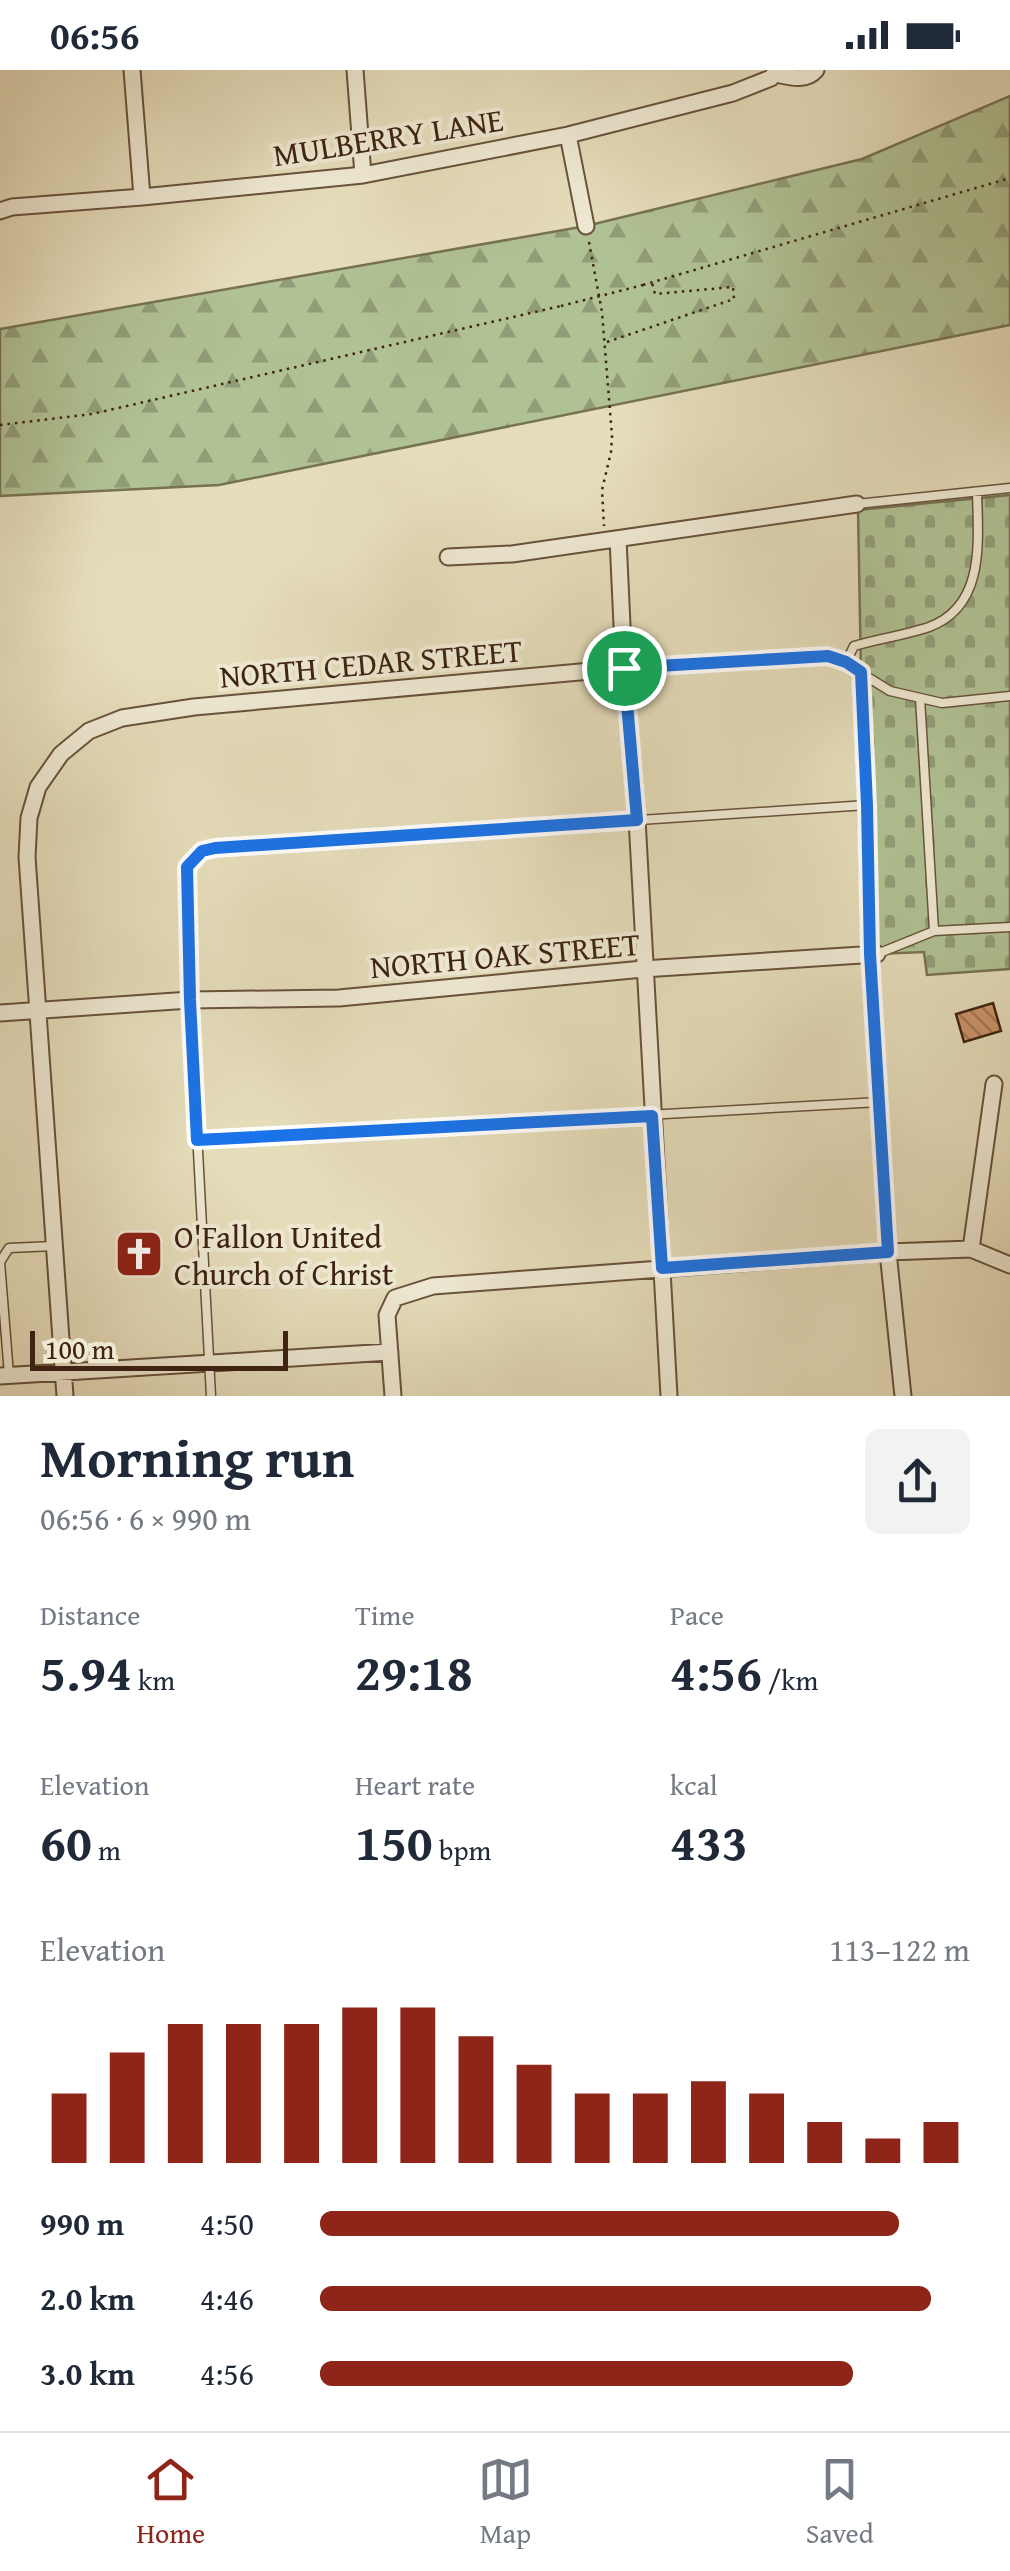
<!DOCTYPE html>
<meta charset="utf-8">
<style>
:root{--surface:#fff;--page:#f2f2f3;--text:#1f2937;--muted:#747a83;--line:#e0e1e3;--accent:#8f2418}
body{margin:0;font-family:"Gentium Book Plus",serif;background:var(--page);color:var(--text);height:100vh;display:flex;flex-direction:column;font-size:38px;white-space:nowrap}
*{box-sizing:border-box;margin:0}
p{font-size:32px;color:var(--muted)}
.icon{flex:none;width:55px;height:55px;fill:none;stroke:currentColor;stroke-width:2;stroke-linecap:round;stroke-linejoin:round}
.map{position:relative;height:1326px;overflow:hidden}
.sheet{display:flex;flex-direction:column;background:var(--surface);flex:1}
.sheet>*{flex:none}
.scale{position:absolute;left:30px;bottom:25px;width:258px;box-sizing:border-box;padding-left:10px;border:5px solid #3e2411;border-top:0;font-size:28px;line-height:35px;white-space:nowrap;color:#3e2411;-webkit-text-stroke:8px #eee8d2;paint-order:stroke}
.pin{position:absolute;display:grid;place-items:center;width:85px;height:85px;color:#fff;margin:-42px;border:5px solid #fff;border-radius:50%;box-shadow:0 2px 10px #0007}
.round{display:grid;place-items:center;flex:none;width:105px;height:105px;border-radius:15px;background:var(--page)}
.head{display:flex;align-items:center;justify-content:space-between;height:170px;padding:0 40px}
h1{font-size:55px;font-weight:700;line-height:75px}
.stats{display:grid;grid-template-columns:repeat(3,1fr);gap:15px;height:170px;padding:10px 40px}
.stats div{display:grid;align-content:center}
.stats b{font-size:50px;font-weight:700}
.stats small{font-size:28px;font-weight:400}
.stats p{font-size:28px}
.chart{height:280px;padding:20px 40px}
.chart p{display:flex;justify-content:space-between}
.chart svg{width:100%;height:180px;margin-top:10px;stroke:var(--accent);stroke-width:6}
ul{padding:0 40px;list-style:none;font-size:32px}
li{display:grid;grid-template-columns:160px 120px 1fr;align-items:center;height:75px}
li i{height:25px;border-radius:12px;background:var(--accent)}
.status{display:flex;justify-content:space-between;align-items:center;height:70px;padding:0 50px;background:var(--surface);direction:ltr}
.status svg{height:28px;fill:currentColor}
.tab-bar{display:flex;justify-content:space-around;align-items:center;height:140px;border-top:2px solid var(--line);background:var(--surface);font-size:28px;color:var(--muted)}
.tab-bar a{display:grid;justify-items:center;gap:5px}
.tab-bar .active{color:var(--accent)}
.map>svg:first-child{display:block}
</style>
<div class="status"><b>06:56</b><svg viewBox="0 0 49 12"><path d="M0 12V9h3v3zM5 12V6h3v6zM10 12V3h3v9zM15 12V0h3v12zM26 1h20v11H26zM47 4h2v5h-2z"/></svg></div>
<div class="map">
<svg width="1010" height="1326" viewBox="0 0 1010 1326">
<defs>
<pattern id="forest-firs" width="22" height="20" patternUnits="userSpaceOnUse" patternTransform="scale(2.5)"><rect width="22" height="20" fill="#b0c193"/><path d="M5 1l3.5 6h-7zM16 11l3.5 6h-7z" fill="#919d77"/></pattern>
<pattern id="cemetery-stones" width="16" height="16" patternUnits="userSpaceOnUse" patternTransform="scale(2.5)"><rect width="16" height="16" fill="#b0c193"/><path d="M2 7V4a2 2 0 0 1 4 0v3zM10 15v-3a2 2 0 0 1 4 0v3z" fill="#919d77"/></pattern>
<pattern id="building-back-hatch" width="6" height="6" patternUnits="userSpaceOnUse" patternTransform="scale(2.5)"><rect width="6" height="6" fill="#cb946b"/><path d="M-1 5l2 2M0 0l6 6M5-1l2 2" fill="none" stroke="#a67957"/></pattern>
</defs>
<rect width="100%" height="100%" fill="#e5dcba"/>
<filter id="stains"><feTurbulence type="fractalNoise" baseFrequency=".002" numOctaves="4"/><feColorMatrix values="0 0 0 0 .2 0 0 0 0 .09 0 0 0 0 .02 0 0 0 .5 -.17"/></filter>
<radialGradient id="worn" r=".72"><stop offset=".6" stop-color="#630" stop-opacity="0"/><stop offset="1" stop-color="#630" stop-opacity=".3"/></radialGradient>
<path fill="url(#forest-firs)" stroke="#777252" stroke-width="2.5" d="M 1010,26 L 1010,255 L 219,415 L 0,426 L 0,259 L 586,156 L 862,89 Z"/>
<path fill="url(#cemetery-stones)" stroke="#777252" stroke-width="2.5" d="M 1010,425 L 1010,899 L 927,905 L 924,882 L 877,884 L 861,603 L 858,440 Z"/>
<path fill="url(#building-back-hatch)" stroke="#3e2411" stroke-width="2.5" d="M 993,933 L 1001,961 L 964,972 L 956,944 Z"/>
<g fill="none" stroke-linecap="round" stroke-linejoin="round">
<g stroke="#68523b" stroke-width="11">
<path id="lane" d="M 857,434 L 1010,418
M 846,592 L 854,576 C 878,569 905,565 929,557 C 986,536 978,470 977,422
M 861,603 L 890,621 L 942,633 L 1010,626
M 920,628 L 934,861
M 877,884 L 934,861 L 1010,857
M 197,1070 L 879,1032
M 9,1305 L 0,1192 L 9,1178 L 54,1176
M 211,1326 L 190,930 L 187,797 L 202,781 L 215,778 L 867,735"/>
</g>
<g stroke="#68523b" stroke-width="19">
<path id="street" d="M 132,0 L 142,127
M 355,0 L 363,105
M 776,4 C 790,7 806,12 816,0
M 568,65 L 586,156
M 0,141 L 12,137 L 142,127 L 363,105 L 568,65 L 733,23 L 771,8 L 777,0
M 618,469 L 624,598 L 637,749 L 669,1326
M 448,487 L 512,484 L 857,434
M 0,943 L 190,930 L 339,928 L 643,899 L 877,884
M 971,1179 L 994,1014
M 0,1306 L 390,1282
M 65,1326 L 27,787 L 29,748 L 38,717 L 61,684 L 89,661 L 122,648 L 194,637 L 624,598 L 829,586 L 846,592 L 861,603 L 867,735 L 870,884 L 888,1182 L 903,1326
M 393,1326 L 387,1245 L 395,1228 L 433,1216 L 888,1182 L 971,1179 L 1010,1195"/>
</g>
<path stroke="#3e2411" stroke-width="2.5" stroke-dasharray="2.5 5" stroke-linecap="butt" d="M 589,172 L 602,242 L 612,366 L 611,382 L 602,420 L 604,456
M 643,215 L 1010,108
M 607,272 L 734,229 L 733,217 L 655,224 L 652,213
M 0,355 L 92,344 L 561,236"/>
<use href="#lane" stroke="#eee8d2" stroke-width="8"/>
<use href="#street" stroke="#eee8d2" stroke-width="15"/>
<path stroke="#3e2411" stroke-width="2.5" stroke-dasharray="2.5 5" stroke-linecap="butt" d="M 561,236 L 643,215"/>
</g>
<g fill="none" stroke-linecap="round" stroke-linejoin="round">
<g stroke="#fff" stroke-width="20">
<path id="route" d="M 828,586 L 846,592 L 861,602 L 867,735 L 870,884 L 888,1182 L 662,1198 L 652,1046 L 197,1070 L 190,930 L 187,797 L 202,781 L 215,778 L 637,750 L 624,598 Z"/>
</g>
<use href="#route" stroke="#1a73e8" stroke-width="12"/>
</g>
<defs>
<g id="church-square" transform="scale(2.5)"><rect x="-9" y="-9" width="18" height="18" rx="4" fill="#8f2418" stroke="#eee8d2"/><path d="M-1.2-6h2.4v3.5h3.3v2.4h-3.3V6h-2.4V-.1h-3.3v-2.4h3.3Z" fill="#fff"/></g>
</defs>
<g fill-rule="evenodd">
<use href="#church-square" x="139" y="1184"/>
</g>
<g text-anchor="middle" dominant-baseline="central" stroke-width="8" stroke-linejoin="round" paint-order="stroke">
<g font-size="32" fill="#3e2411" stroke="#eee8d2">
<text transform="translate(388 67) rotate(-9)">MULBERRY LANE</text>
<text transform="translate(371 593) rotate(-5)">NORTH CEDAR STREET</text>
<text transform="translate(505 885) rotate(-5)">NORTH OAK STREET</text>
</g>
<g font-size="32" fill="#3e2411" stroke="#eee8d2" text-anchor="start">
<text x="174" y="1166">O'Fallon United<tspan x="174" dy="37">Church of Christ</tspan></text>
</g>
</g>
<rect width="100%" height="100%" filter="url(#stains)"/>
<rect width="100%" height="100%" fill="url(#worn)"/>
</svg>
<div class="scale">100 m</div>
<div class="pin" style="left:624px;top:598px;background:#1e9e55"><svg class="icon" aria-label="arrive" viewBox="0 0 24 24"><path d="M6 21V4h12l-3 4 3 4H6"/></svg></div>
</div>
<section class="sheet">
<div class="head"><div><h1>Morning run</h1><p>06:56 · 6 × 990 m</p></div><a class="round"><svg class="icon" aria-label="share" viewBox="0 0 24 24"><path d="M12 15V3M7 8l5-5 5 5M5 13v7h14v-7"/></svg></a></div>
<div class="stats">
<div><p>Distance</p><b>5.94<small> km</small></b></div>
<div><p>Time</p><b>29:18</b></div>
<div><p>Pace</p><b>4:56<small> /km</small></b></div>
</div>
<div class="stats">
<div><p>Elevation</p><b>60<small> m</small></b></div>
<div><p>Heart rate</p><b>150<small> bpm</small></b></div>
<div><p>kcal</p><b>433</b></div>
</div>
<div class="chart"><p><span>Elevation</span>113–122 m</p>
<svg viewBox="0 0 160 44" preserveAspectRatio="none"><path d="M5 44V27M15 44V17M25 44V10M35 44V10M45 44V10M55 44V6M65 44V6M75 44V13M85 44V20M95 44V27M105 44V27M115 44V24M125 44V27M135 44V34M145 44V38M155 44V34"/></svg>
</div>
<ul>
<li><b>990 m</b>4:50<i style="width:89%"></i></li>
<li><b>2.0 km</b>4:46<i style="width:94%"></i></li>
<li><b>3.0 km</b>4:56<i style="width:82%"></i></li>
</ul>
</section>
<nav class="tab-bar">
<a class="active"><svg class="icon" aria-label="home" viewBox="0 0 24 24"><path d="M3 11l9-7 9 7M6 9v11h12V9"/></svg>Home</a>
<a><svg class="icon" aria-label="map" viewBox="0 0 24 24"><path d="M3 6l6-2 6 2 6-2v14l-6 2-6-2-6 2zM9 4v14M15 6v14"/></svg>Map</a>
<a><svg class="icon" aria-label="saved" viewBox="0 0 24 24"><path d="M7 4h10v16l-5-4-5 4z"/></svg>Saved</a>
</nav>
